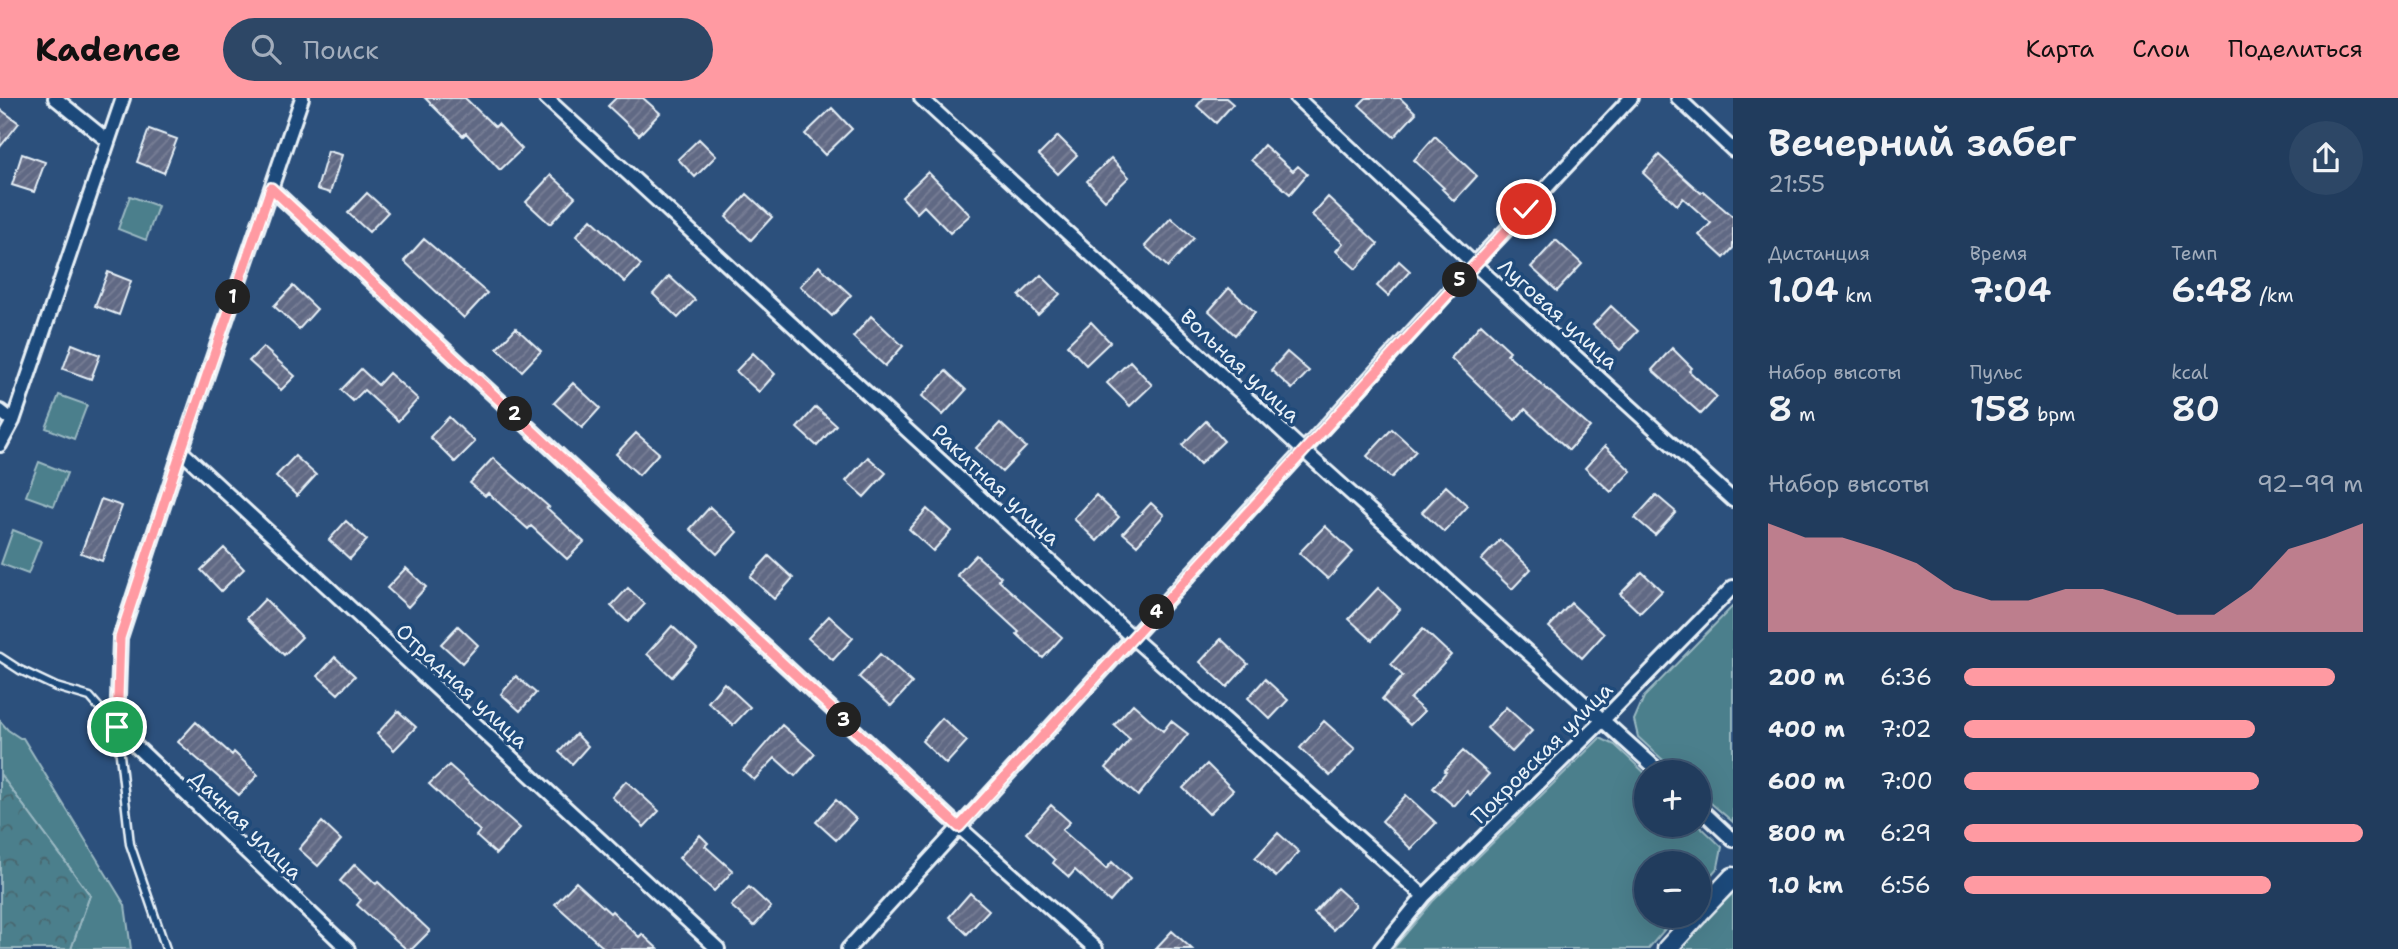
<!DOCTYPE html>
<html lang="ru">
<meta charset="utf-8">
<style>
:root{--surface:#213c5d;--page:#2d4766;--text:#f1f3f6;--muted:#a2adbc;--line:#3e5672;--accent:#ff9aa2}
body{margin:0;font-family:"Shantell Sans",sans-serif;background:var(--page);color:var(--text);height:100vh;display:flex;flex-direction:column;font-size:26px;white-space:nowrap}
*{box-sizing:border-box;margin:0}
p{font-size:23px;color:var(--muted)}
.icon{flex:none;width:38px;height:38px;fill:none;stroke:currentColor;stroke-width:2;stroke-linecap:round;stroke-linejoin:round}
.map{position:relative;flex:1;overflow:hidden}
.drawer{display:flex;flex-direction:column;background:var(--surface);width:665px}
.drawer>*{flex:none}
.buttons{position:absolute;left:1634px;top:662px;display:grid;gap:14px}
.buttons a{display:grid;place-items:center;width:77px;height:77px;border-radius:50%;background:var(--surface);box-shadow:0 7px 28px #0002,0 0 0 2px var(--line);font-size:35px}
.pin{position:absolute;display:grid;place-items:center;width:60px;height:60px;color:#fff;margin:-30px;border:4px solid #fff;border-radius:50%;box-shadow:0 2px 7px #0007}
.km{position:absolute;width:35px;height:35px;margin:-18px;border-radius:50%;background:#222;color:#fff;font-size:19px;line-height:35px;text-align:center}
.round{display:grid;place-items:center;flex:none;width:74px;height:74px;border-radius:37px;background:var(--page)}
.headline{display:flex;align-items:center;justify-content:space-between;height:119px;padding:0 35px}
h1{font-size:38px;font-weight:600;line-height:52px}
.stats{display:grid;grid-template-columns:repeat(3,1fr);gap:10px;height:119px;padding:7px 35px}
.stats div{display:grid;align-content:center}
.stats b{font-size:35px;font-weight:600}
.stats small{font-size:19px;font-weight:400}
.stats p{font-size:19px}
.chart{height:196px;padding:14px 35px}
.chart p{display:flex;justify-content:space-between}
.chart svg{width:100%;height:126px;margin-top:7px;fill:var(--accent);opacity:.7}
ul{padding:0 35px;list-style:none;font-size:23px}
li{display:grid;grid-template-columns:112px 84px 1fr;align-items:center;height:52px}
li i{height:18px;border-radius:9px;background:var(--accent)}
header{display:flex;align-items:center;gap:42px;box-sizing:border-box;height:98px;padding:0 35px;background:var(--accent);color:#111}
header strong{font-size:33px}
nav{display:flex;gap:38px;margin-inline-start:auto;font-size:24px}
.search{width:490px;height:63px;background:var(--page);display:flex;align-items:center;gap:18px;box-sizing:border-box;padding:0 24px;border-radius:38px;color:var(--muted);font-size:26px}
main{display:flex;flex:1;min-height:0}
.map>svg:first-child{display:block}
</style>
<header>
<strong>Kadence</strong>
<div class="search"><svg class="icon" aria-label="search" viewBox="0 0 24 24"><circle cx="10" cy="10" r="6"/><path d="M15 15l6 6"/></svg>Поиск</div>
<nav><a>Карта</a><a>Слои</a><a>Поделиться</a></nav>
</header>
<main>
<div class="map">
<svg width="1733" height="851" viewBox="0 0 1733 851">
<defs>
<pattern id="forest-crowns" width="20" height="18" patternUnits="userSpaceOnUse" patternTransform="scale(1.75)"><rect width="20" height="18" fill="#4b7f8c"/><path d="M2 6a3 3 0 1 1 6 0M12 15a3 3 0 1 1 6 0" fill="none" stroke="#49666e"/></pattern>
<pattern id="building-hatch" width="6" height="6" patternUnits="userSpaceOnUse" patternTransform="scale(1.75)"><rect width="6" height="6" fill="#616984"/><path d="M-1 1l2-2M0 6l6-6M5 7l2-2" fill="none" stroke="#787f96"/></pattern>
</defs>
<rect width="100%" height="100%" fill="#2c507c"/>
<filter id="ink" filterUnits="userSpaceOnUse"><feTurbulence type="fractalNoise" baseFrequency=".0143" numOctaves="2"/><feDisplacementMap in="SourceGraphic" scale="14" xChannelSelector="R" yChannelSelector="G"/><feConvolveMatrix kernelMatrix="1 2 1 2 8 2 1 2 1" color-interpolation-filters="sRGB"/></filter>
<g filter="url(#ink)">
<path fill="#4b7f8c" stroke="#9ab8c2" stroke-width="2" d="M 130,98 L 158,108 L 146,142 L 118,131 Z
M 59,297 L 87,307 L 74,341 L 46,330 Z
M 39,364 L 67,375 L 54,408 L 26,398 Z
M 13,432 L 41,443 L 28,476 L 1,466 Z
M 1733,508 L 1733,724 L 1699,695 L 1699,674 L 1676,674 L 1638,639 L 1634,622 L 1644,599 Z
M 0,623 L 8,632 L 20,640 L 23,640 L 125,807 L 131,851 L 71,851 L 90,797 L 0,676 Z
M 1600,640 L 1615,647 L 1647,677 L 1647,726 L 1698,726 L 1722,749 L 1718,769 L 1699,791 L 1699,765 L 1647,765 L 1647,817 L 1677,817 L 1648,851 L 1393,851 L 1433,803 Z
M 1733,795 L 1733,851 L 1678,851 Z"/>
<path fill="url(#forest-crowns)" stroke="#9ab8c2" stroke-width="2" d="M 0,676 L 90,797 L 71,851 L 0,851 Z"/>
<path fill="url(#building-hatch)" stroke="#e8f1f8" stroke-width="2" d="M 425,0 L 465,0 L 495,29 L 498,26 L 522,51 L 500,72 L 466,35 L 463,38 Z
M 616,0 L 643,0 L 660,15 L 639,37 L 608,8 Z
M 1204,0 L 1226,0 L 1233,6 L 1216,25 L 1197,8 Z
M 1366,0 L 1400,0 L 1416,15 L 1394,39 L 1359,7 Z
M 832,10 L 852,31 L 825,57 L 805,36 Z
M 0,11 L 19,25 L 0,49 Z
M 149,31 L 177,41 L 164,75 L 137,64 Z
M 1058,38 L 1077,57 L 1058,76 L 1039,57 Z
M 1435,38 L 1477,78 L 1454,103 L 1442,91 L 1444,90 L 1414,62 Z
M 699,41 L 716,58 L 695,79 L 678,61 Z
M 1264,47 L 1293,73 L 1298,68 L 1307,76 L 1290,96 L 1251,62 Z
M 328,53 L 342,57 L 330,95 L 317,91 Z
M 22,56 L 45,64 L 34,94 L 12,87 Z
M 1659,57 L 1701,95 L 1703,93 L 1733,119 L 1733,150 L 1724,160 L 1699,137 L 1711,125 L 1683,100 L 1677,107 L 1643,75 Z
M 1111,60 L 1129,79 L 1105,102 L 1087,83 Z
M 928,74 L 970,117 L 950,135 L 924,108 L 917,115 L 902,99 Z
M 551,77 L 575,99 L 550,126 L 526,104 Z
M 367,95 L 388,114 L 369,134 L 348,115 Z
M 747,96 L 772,119 L 751,142 L 726,119 Z
M 1328,99 L 1378,146 L 1356,171 L 1336,153 L 1343,145 L 1312,117 Z
M 1171,120 L 1194,140 L 1168,169 L 1145,148 Z
M 591,121 L 641,167 L 625,184 L 576,138 Z
M 424,141 L 487,195 L 464,220 L 404,163 Z
M 1556,142 L 1582,166 L 1557,193 L 1531,169 Z
M 1399,163 L 1410,173 L 1388,198 L 1377,188 Z
M 819,168 L 851,197 L 832,218 L 800,188 Z
M 108,174 L 131,183 L 119,217 L 95,208 Z
M 1041,177 L 1060,196 L 1038,217 L 1019,198 Z
M 669,178 L 695,202 L 678,220 L 653,196 Z
M 293,188 L 317,211 L 299,231 L 274,208 Z
M 1229,190 L 1255,214 L 1235,237 L 1209,213 Z
M 1611,208 L 1638,233 L 1620,252 L 1593,227 Z
M 871,218 L 903,248 L 885,268 L 853,239 Z
M 1091,224 L 1110,244 L 1086,267 L 1067,247 Z
M 1481,226 L 1510,253 L 1507,256 L 1590,329 L 1569,352 L 1525,311 L 1515,322 L 1451,260 Z
M 516,230 L 541,253 L 522,273 L 497,250 Z
M 72,246 L 100,257 L 91,281 L 63,271 Z
M 263,249 L 295,278 L 281,292 L 249,263 Z
M 1672,250 L 1692,270 L 1689,273 L 1717,299 L 1701,316 L 1652,272 Z
M 1287,254 L 1309,273 L 1292,291 L 1271,272 Z
M 753,255 L 775,276 L 759,294 L 736,273 Z
M 1130,263 L 1152,287 L 1130,308 L 1107,285 Z
M 361,271 L 378,287 L 389,275 L 418,301 L 398,323 L 364,292 L 353,303 L 341,292 Z
M 946,273 L 966,292 L 943,317 L 922,298 Z
M 573,285 L 600,310 L 582,330 L 554,305 Z
M 816,309 L 836,327 L 817,348 L 797,330 Z
M 449,319 L 475,344 L 455,364 L 430,339 Z
M 1206,323 L 1224,343 L 1200,366 L 1182,347 Z
M 1000,325 L 1026,349 L 1002,374 L 976,350 Z
M 1392,331 L 1416,353 L 1391,380 L 1367,358 Z
M 636,335 L 659,355 L 639,377 L 616,356 Z
M 1605,348 L 1631,373 L 1611,394 L 1585,370 Z
M 295,358 L 316,377 L 297,398 L 276,378 Z
M 868,359 L 886,375 L 864,399 L 846,383 Z
M 493,360 L 549,409 L 547,410 L 584,444 L 567,461 L 531,428 L 528,431 L 488,395 L 485,398 L 470,385 Z
M 1446,388 L 1468,408 L 1444,434 L 1422,414 Z
M 1096,397 L 1119,419 L 1097,443 L 1074,421 Z
M 1656,397 L 1676,414 L 1655,437 L 1635,420 Z
M 101,401 L 122,408 L 102,463 L 81,455 Z
M 1151,405 L 1164,417 L 1137,447 L 1123,435 Z
M 710,409 L 737,434 L 717,456 L 690,431 Z
M 927,411 L 951,433 L 933,453 L 909,431 Z
M 346,423 L 367,442 L 350,461 L 329,442 Z
M 1325,428 L 1353,454 L 1328,481 L 1299,455 Z
M 1500,442 L 1531,471 L 1512,491 L 1481,462 Z
M 224,450 L 244,471 L 221,493 L 201,472 Z
M 976,457 L 1001,479 L 998,482 L 1062,539 L 1043,560 L 1017,536 L 1019,534 L 957,477 Z
M 769,458 L 793,480 L 774,501 L 750,479 Z
M 406,470 L 426,489 L 408,509 L 387,490 Z
M 1642,474 L 1662,493 L 1640,515 L 1620,496 Z
M 628,490 L 645,506 L 628,524 L 611,508 Z
M 1378,490 L 1400,511 L 1372,542 L 1349,521 Z
M 265,501 L 302,539 L 284,557 L 247,520 Z
M 1571,505 L 1604,536 L 1582,560 L 1549,529 Z
M 829,518 L 853,540 L 833,562 L 808,540 Z
M 458,528 L 478,547 L 462,565 L 441,546 Z
M 672,528 L 697,551 L 672,579 L 647,556 Z
M 1423,531 L 1451,557 L 1410,601 L 1424,613 L 1410,627 L 1382,601 L 1403,578 L 1391,566 Z
M 1221,541 L 1248,566 L 1227,589 L 1200,564 Z
M 880,556 L 912,585 L 891,608 L 859,579 Z
M 335,559 L 355,578 L 338,596 L 318,578 Z
M 516,578 L 536,595 L 520,613 L 501,596 Z
M 1265,581 L 1288,602 L 1270,621 L 1248,600 Z
M 724,585 L 750,609 L 733,627 L 708,604 Z
M 1133,606 L 1163,633 L 1171,623 L 1188,636 L 1138,698 L 1106,670 L 1130,641 L 1114,627 Z
M 1506,609 L 1532,633 L 1512,654 L 1487,630 Z
M 398,613 L 416,629 L 394,652 L 377,636 Z
M 942,620 L 967,643 L 946,666 L 922,643 Z
M 1324,623 L 1355,651 L 1330,678 L 1300,650 Z
M 196,624 L 232,657 L 234,654 L 258,677 L 239,697 L 178,644 Z
M 782,627 L 815,656 L 795,678 L 775,660 L 754,682 L 743,672 Z
M 576,636 L 588,648 L 572,666 L 559,654 Z
M 1463,653 L 1489,676 L 1470,697 L 1467,693 L 1454,708 L 1433,690 L 1446,674 L 1444,673 Z
M 1207,666 L 1233,692 L 1209,716 L 1183,690 Z
M 449,667 L 520,730 L 496,756 L 476,738 L 480,733 L 429,686 Z
M 626,683 L 659,713 L 644,729 L 612,699 Z
M 1406,697 L 1436,725 L 1411,751 L 1382,723 Z
M 836,702 L 856,721 L 836,742 L 816,724 Z
M 1051,707 L 1070,724 L 1062,732 L 1106,771 L 1112,764 L 1130,781 L 1110,804 L 1075,772 L 1069,779 L 1053,765 L 1055,762 L 1026,735 Z
M 322,724 L 341,742 L 318,768 L 299,751 Z
M 1278,735 L 1299,754 L 1276,779 L 1255,760 Z
M 700,737 L 708,745 L 705,748 L 733,773 L 714,793 L 679,760 Z
M 355,766 L 376,786 L 378,784 L 430,833 L 412,851 L 406,851 L 357,807 L 361,802 L 340,783 Z
M 576,784 L 610,815 L 612,813 L 639,839 L 642,836 L 658,851 L 605,851 L 555,806 Z
M 749,789 L 771,809 L 754,828 L 731,808 Z
M 1337,790 L 1356,807 L 1333,832 L 1314,815 Z
M 970,795 L 989,812 L 967,836 L 949,819 Z
M 1172,833 L 1192,851 L 1155,851 Z"/>
<g fill="none" stroke-linecap="round" stroke-linejoin="round">
<g stroke="#e8f1f8" stroke-width="11">
<path id="lane" d="M 0,559 L 20,572 L 56,589 L 90,599 L 117,630 L 130,746 L 166,851"/>
</g>
<g stroke="#e8f1f8" stroke-width="18">
<path id="street" d="M 55,0 L 108,43
M 302,0 L 181,353 L 120,540 L 117,630 L 348,851
M 546,0 L 1133,540 L 1424,798
M 921,0 L 1304,353 L 1660,674
M 1297,0 L 1474,166 L 1733,402
M 1678,0 L 1733,52
M 271,90 L 959,729 L 1096,851
M 0,313 L 13,323
M 0,347 L 13,323 L 123,0
M 181,353 L 718,851
M 1699,710 L 1733,742
M 848,851 L 1474,166 L 1631,0
M 1381,851 L 1424,798 L 1604,621 L 1733,489"/>
</g>
<g stroke="#e8f1f8" stroke-width="23">
<path id="secondary" d="M 1699,815 L 1733,779
M 1667,851 L 1698,817"/>
</g>
<use href="#lane" stroke="#1f4a7a" stroke-width="6"/>
<use href="#street" stroke="#1f4a7a" stroke-width="12"/>
<use href="#secondary" stroke="#1f4a7a" stroke-width="18"/>
</g>
</g>
<g fill="none" stroke-linecap="round" stroke-linejoin="round" filter="url(#ink)">
<g stroke="#fff" stroke-width="14">
<path id="route" d="M 117,629 L 120,540 L 181,353 L 271,90 L 959,729 L 1526,111"/>
</g>
<use href="#route" stroke="#ff9aa2" stroke-width="9"/>
</g>
<g text-anchor="middle" dominant-baseline="central" stroke-width="7" stroke-linejoin="round" paint-order="stroke">
<g font-size="21" fill="#e8f1f8" stroke="#1f4a7a">
<text transform="translate(1558 216) rotate(42)">Луговая улица</text>
<text transform="translate(1240 268) rotate(43)">Вольная улица</text>
<text transform="translate(996 387) rotate(43)">Ракитная улица</text>
<text transform="translate(462 588) rotate(43)">Отрадная улица</text>
<text transform="translate(1542 655) rotate(-45)">Покровская улица</text>
<text transform="translate(246 727) rotate(44)">Дачная улица</text>
</g>
</g>
</svg>
<div class="buttons">
<a>+</a>
<a>−</a>
</div>
<div class="pin" style="left:117px;top:629px;background:#1e9e55"><svg class="icon" aria-label="arrive" viewBox="0 0 24 24"><path d="M6 21V4h12l-3 4 3 4H6"/></svg></div>
<div class="pin" style="left:1526px;top:111px;background:#d93025"><svg class="icon" aria-label="check" viewBox="0 0 24 24"><path d="M5 12l5 5 9-10"/></svg></div>
<b class="km" style="left:233px;top:199px">1</b>
<b class="km" style="left:515px;top:316px">2</b>
<b class="km" style="left:844px;top:622px">3</b>
<b class="km" style="left:1157px;top:514px">4</b>
<b class="km" style="left:1460px;top:182px">5</b>
</div>
<section class="drawer">
<div class="headline"><div><h1>Вечерний забег</h1><p>21:55</p></div><a class="round"><svg class="icon" aria-label="share" viewBox="0 0 24 24"><path d="M12 15V3M7 8l5-5 5 5M5 13v7h14v-7"/></svg></a></div>
<div class="stats">
<div><p>Дистанция</p><b>1.04<small> km</small></b></div>
<div><p>Время</p><b>7:04</b></div>
<div><p>Темп</p><b>6:48<small> /km</small></b></div>
</div>
<div class="stats">
<div><p>Набор высоты</p><b>8<small> m</small></b></div>
<div><p>Пульс</p><b>158<small> bpm</small></b></div>
<div><p>kcal</p><b>80</b></div>
</div>
<div class="chart"><p><span>Набор высоты</span>92–99 m</p>
<svg viewBox="0 0 160 44" preserveAspectRatio="none"><path d="M0 44V6L10 11L20 11L30 15L40 20L50 29L60 33L70 33L80 29L90 29L100 33L110 38L120 38L130 29L140 15L150 11L160 6V44z"/></svg>
</div>
<ul>
<li><b>200 m</b>6:36<i style="width:93%"></i></li>
<li><b>400 m</b>7:02<i style="width:73%"></i></li>
<li><b>600 m</b>7:00<i style="width:74%"></i></li>
<li><b>800 m</b>6:29<i style="width:100%"></i></li>
<li><b>1.0 km</b>6:56<i style="width:77%"></i></li>
</ul>
</section>
</main>
